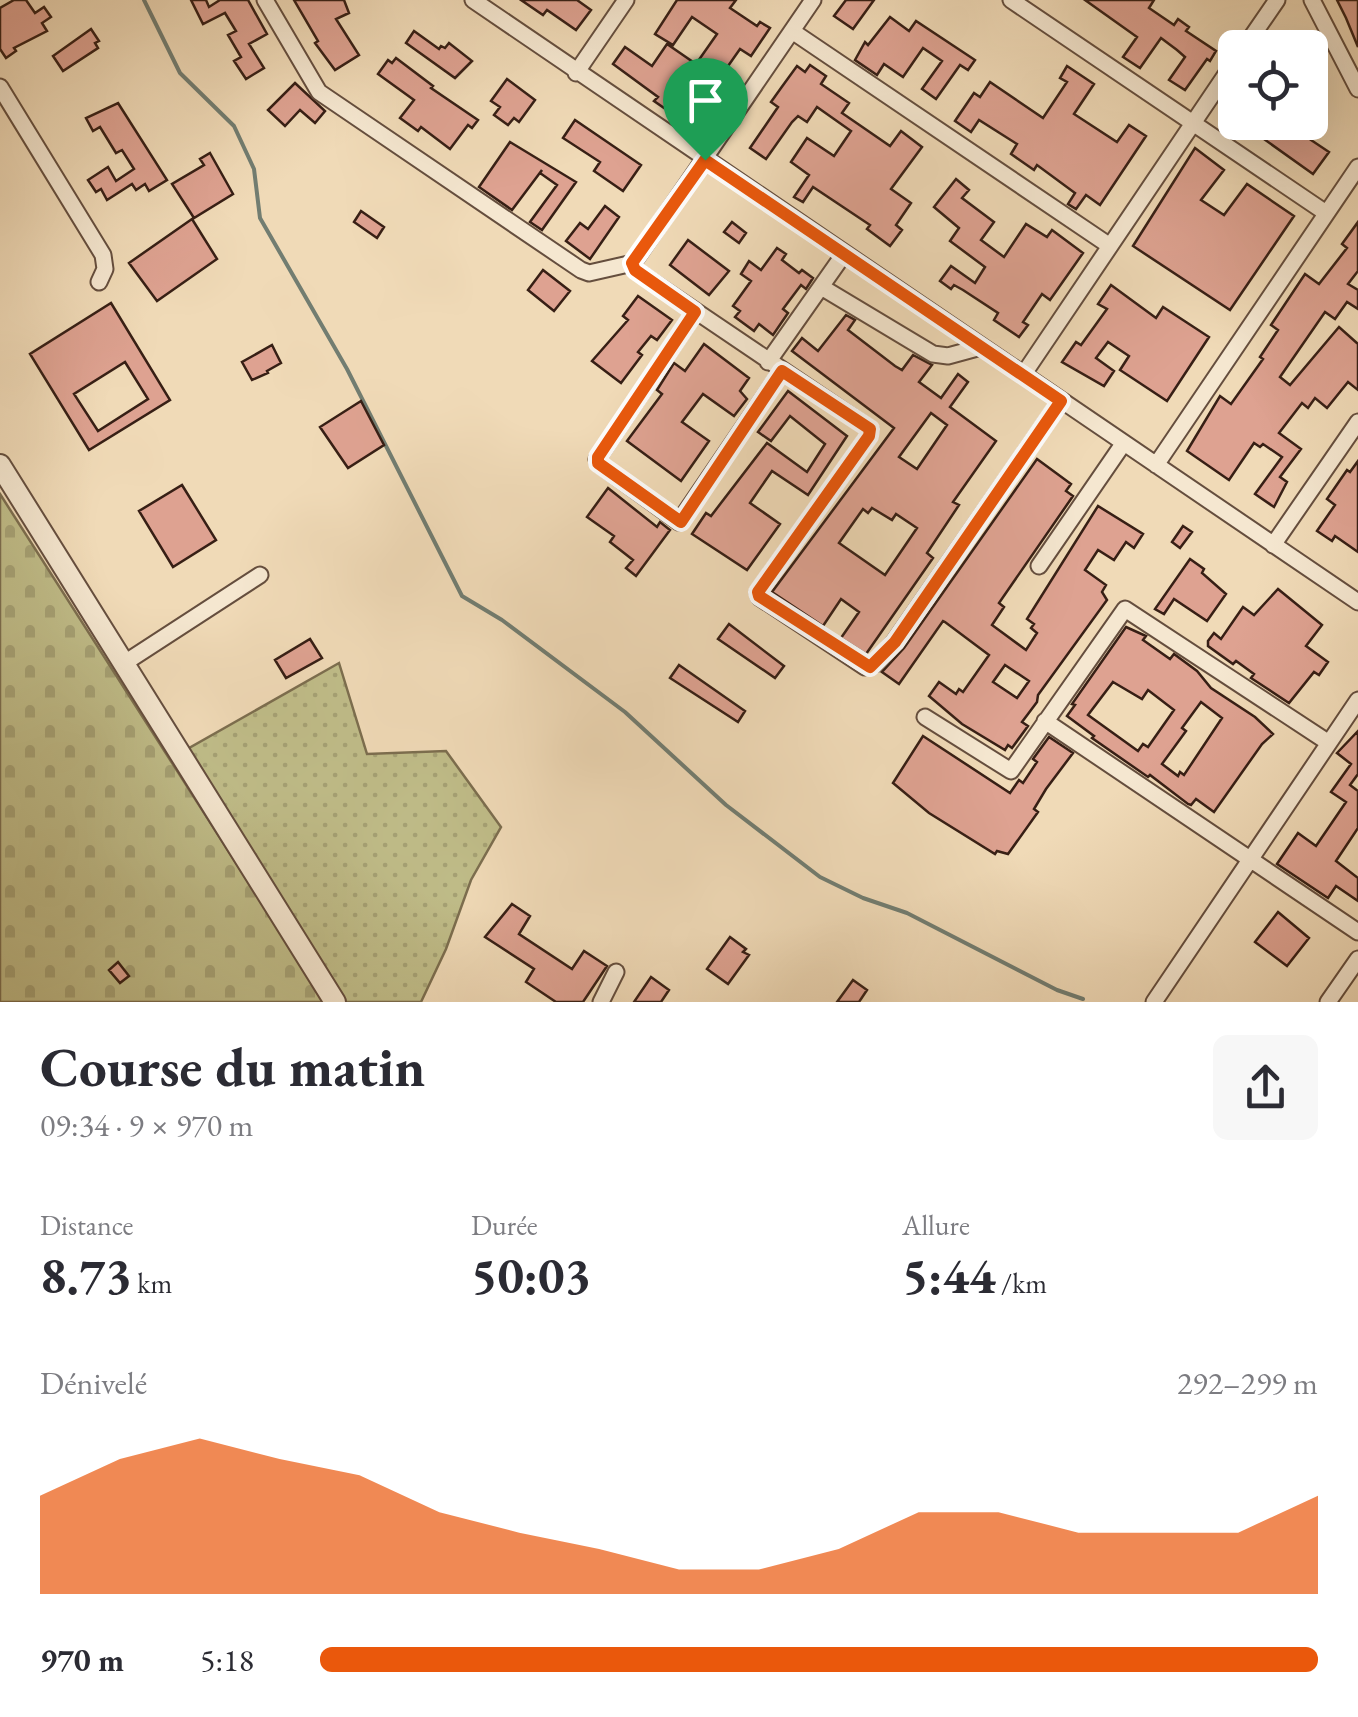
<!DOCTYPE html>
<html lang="fr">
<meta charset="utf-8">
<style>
:root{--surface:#fff;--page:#f7f7f7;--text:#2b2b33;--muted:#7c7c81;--accent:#ea580c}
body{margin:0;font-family:"EB Garamond",serif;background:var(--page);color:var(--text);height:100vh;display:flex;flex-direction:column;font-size:38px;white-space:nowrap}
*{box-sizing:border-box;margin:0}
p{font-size:32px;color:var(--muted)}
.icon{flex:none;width:55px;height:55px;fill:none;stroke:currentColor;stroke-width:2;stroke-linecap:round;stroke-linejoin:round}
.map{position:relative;height:1002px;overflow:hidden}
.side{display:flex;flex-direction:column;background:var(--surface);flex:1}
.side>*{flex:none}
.controls{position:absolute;left:1218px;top:30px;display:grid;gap:20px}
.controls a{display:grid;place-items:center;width:110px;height:110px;border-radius:15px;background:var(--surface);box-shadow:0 10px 40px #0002;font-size:50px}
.pin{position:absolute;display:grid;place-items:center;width:85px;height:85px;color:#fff;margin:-102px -42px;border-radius:50% 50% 50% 0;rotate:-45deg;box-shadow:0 0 10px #0007}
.pin .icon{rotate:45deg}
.round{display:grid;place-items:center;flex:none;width:105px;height:105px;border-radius:15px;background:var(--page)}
.summary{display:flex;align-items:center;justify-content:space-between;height:170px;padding:0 40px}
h1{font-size:55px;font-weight:700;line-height:75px}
.stats{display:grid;grid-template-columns:repeat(3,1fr);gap:15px;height:170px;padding:10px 40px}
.stats div{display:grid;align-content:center}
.stats b{font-size:50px;font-weight:700}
.stats small{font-size:28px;font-weight:400}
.stats p{font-size:28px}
.chart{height:280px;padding:20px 40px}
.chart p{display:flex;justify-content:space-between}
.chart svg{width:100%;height:180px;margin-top:10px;fill:var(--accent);opacity:.7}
ul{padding:0 40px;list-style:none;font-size:32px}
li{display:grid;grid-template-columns:160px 120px 1fr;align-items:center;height:75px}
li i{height:25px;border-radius:12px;background:var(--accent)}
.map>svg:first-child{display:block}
</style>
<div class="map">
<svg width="1358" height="1002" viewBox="0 0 1358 1002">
<defs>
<pattern id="grass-dots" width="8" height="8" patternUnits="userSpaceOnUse" patternTransform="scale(2.5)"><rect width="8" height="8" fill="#c0bd89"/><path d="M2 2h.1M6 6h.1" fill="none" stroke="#a6a275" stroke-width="1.8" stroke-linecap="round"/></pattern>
<pattern id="cemetery-stones" width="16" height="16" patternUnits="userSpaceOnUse" patternTransform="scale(2.5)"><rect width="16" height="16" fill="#c0bd89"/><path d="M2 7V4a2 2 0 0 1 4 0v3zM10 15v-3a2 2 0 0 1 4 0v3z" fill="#a6a275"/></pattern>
</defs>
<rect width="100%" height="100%" fill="#f0dab7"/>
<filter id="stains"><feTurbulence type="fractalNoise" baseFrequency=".002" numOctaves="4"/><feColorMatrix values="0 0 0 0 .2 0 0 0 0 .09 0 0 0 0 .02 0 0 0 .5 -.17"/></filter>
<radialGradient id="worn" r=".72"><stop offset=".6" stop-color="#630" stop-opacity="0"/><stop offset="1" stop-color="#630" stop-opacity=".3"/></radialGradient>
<path fill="url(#grass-dots)" stroke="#7c6e4f" stroke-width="2.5" d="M 339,663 L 367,754 L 446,751 L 501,827 L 471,880 L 446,949 L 421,1002 L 325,1002 L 168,760 Z"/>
<path fill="url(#cemetery-stones)" stroke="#7c6e4f" stroke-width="2.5" d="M 0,494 L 325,1002 L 0,1002 Z"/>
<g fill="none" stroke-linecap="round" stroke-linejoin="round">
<path stroke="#727d71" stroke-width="4" d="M 144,0 L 180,73 L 234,126 L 254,169 L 260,218 L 347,369 L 462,596 L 502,620 L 625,712 L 726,805 L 820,877 L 863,898 L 907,913 L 1057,990 L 1083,999"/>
</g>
<path fill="#dea291" stroke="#371f15" stroke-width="2.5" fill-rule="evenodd" d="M 14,0 L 26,0 L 35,13 L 44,7 L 51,17 L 42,23 L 47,31 L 14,48 L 16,51 L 6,58 L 0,49 L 0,8 Z
M 191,0 L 206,0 L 209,7 L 220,0 L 248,0 L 267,34 L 249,44 L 264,68 L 246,79 L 234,61 L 241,57 L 228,35 L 236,31 L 225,13 L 203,24 Z
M 294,0 L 344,0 L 349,13 L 336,19 L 359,55 L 335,70 L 315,43 L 318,41 Z
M 521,0 L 577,0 L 591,10 L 576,30 L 547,10 L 543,15 Z
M 677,0 L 736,0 L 730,8 L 757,26 L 760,22 L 770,28 L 751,56 L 740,49 L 714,86 L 712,93 L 721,100 L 714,110 L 706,104 L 699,114 L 676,98 L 667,110 L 654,101 L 658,97 L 613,64 L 625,47 L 652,66 L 667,44 L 696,64 L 717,34 L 692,17 L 673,45 L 655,34 Z
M 846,0 L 874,0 L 853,29 L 834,16 Z
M 1085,0 L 1154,0 L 1149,8 L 1174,25 L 1178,19 L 1189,27 L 1186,31 L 1216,51 L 1210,61 L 1207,59 L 1185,90 L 1169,80 L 1185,57 L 1177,50 L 1161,38 L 1140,68 L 1123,57 L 1137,37 Z
M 1337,0 L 1358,0 L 1358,47 L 1346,18 Z
M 890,17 L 909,31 L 916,21 L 975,60 L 968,70 L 960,65 L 936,99 L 922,89 L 942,61 L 923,48 L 903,77 L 884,64 L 877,75 L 855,60 L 865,42 L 868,45 Z
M 91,29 L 99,41 L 95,43 L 98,48 L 63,71 L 53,56 Z
M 414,31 L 439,49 L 441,46 L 445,48 L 449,43 L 472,61 L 455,78 L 406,43 Z
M 396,58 L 433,86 L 431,88 L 478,120 L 472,128 L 468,125 L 450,149 L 421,127 L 418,131 L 400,118 L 414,100 L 378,74 L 388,60 L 392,63 Z
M 810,65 L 826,76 L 821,84 L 849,103 L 842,113 L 890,146 L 901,131 L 922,147 L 891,189 L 911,203 L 896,225 L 902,230 L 890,246 L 867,229 L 870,225 L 813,187 L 803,202 L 794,197 L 809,175 L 791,162 L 807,138 L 834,156 L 851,131 L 817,107 L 807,122 L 798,116 L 792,122 L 766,159 L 750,148 L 778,107 L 771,102 L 781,88 L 797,66 L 805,72 Z
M 1067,66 L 1094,84 L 1074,114 L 1117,142 L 1129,125 L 1146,136 L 1100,205 L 1086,195 L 1076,209 L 1068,204 L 1075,193 L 1037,165 L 1034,170 L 1011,154 L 1017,144 L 979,120 L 971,132 L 955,121 L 974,93 L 980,97 L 990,82 L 1043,118 L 1067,82 L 1060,78 Z
M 507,79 L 535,100 L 519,122 L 514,118 L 508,125 L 494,115 L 500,107 L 491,101 Z
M 295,83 L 325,111 L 315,123 L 300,110 L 285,126 L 268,110 Z
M 118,103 L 167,180 L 149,191 L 145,184 L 136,190 L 132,184 L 107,200 L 101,189 L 96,192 L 88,180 L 108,167 L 116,181 L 134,169 L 122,150 L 116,153 L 100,127 L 93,131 L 86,118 Z
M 1310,110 L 1325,121 L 1311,140 L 1329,152 L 1313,174 L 1240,122 L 1310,122 Z
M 575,120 L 641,165 L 623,191 L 594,171 L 600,162 L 563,138 Z
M 510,142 L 576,182 L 542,230 L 530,222 L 557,185 L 540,173 L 542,170 L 512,210 L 479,187 Z
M 1195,148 L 1224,170 L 1201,200 L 1224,215 L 1247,184 L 1294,216 L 1230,310 L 1133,246 Z
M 210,153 L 233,194 L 194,218 L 172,184 L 204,165 L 200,159 Z
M 956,179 L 969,190 L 962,198 L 994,222 L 981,240 L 1004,257 L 1026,224 L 1047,237 L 1052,230 L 1083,253 L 1050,300 L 1042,294 L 1023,322 L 1028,325 L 1019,337 L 994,320 L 998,313 L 963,290 L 954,285 L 951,289 L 940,281 L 951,266 L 975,283 L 985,267 L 950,241 L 959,228 L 934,207 Z
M 605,206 L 619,217 L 590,259 L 566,241 L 580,223 L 588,229 Z
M 361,211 L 384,227 L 377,238 L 354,222 Z
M 192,219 L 217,259 L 157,301 L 129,263 Z
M 732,222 L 746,233 L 739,243 L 724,232 Z
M 1358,222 L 1358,271 L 1348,284 L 1358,290 L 1358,309 L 1347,302 L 1335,319 L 1325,312 L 1280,377 L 1290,385 L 1339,327 L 1358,344 L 1358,390 L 1348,382 L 1327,408 L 1315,398 L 1308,408 L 1302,403 L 1279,433 L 1301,449 L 1280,477 L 1287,482 L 1274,507 L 1255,494 L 1282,457 L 1263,444 L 1260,447 L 1254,443 L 1229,480 L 1187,451 L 1220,396 L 1231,404 L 1263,359 L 1260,357 L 1278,330 L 1271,325 L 1305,274 L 1319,284 L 1347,248 L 1342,244 Z
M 688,240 L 729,271 L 709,295 L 670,265 Z
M 777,248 L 786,254 L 782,260 L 799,273 L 802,270 L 813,278 L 806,289 L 801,285 L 783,309 L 788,313 L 773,335 L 759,324 L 754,331 L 735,317 L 740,311 L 733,306 L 751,281 L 741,274 L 749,261 L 761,270 Z
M 543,270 L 570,291 L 554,311 L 528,290 Z
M 1111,285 L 1156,318 L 1163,307 L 1209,337 L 1167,401 L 1120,370 L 1129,356 L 1108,342 L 1096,358 L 1114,371 L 1104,386 L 1062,362 L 1076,342 L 1081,345 L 1107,309 L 1098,304 Z
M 638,296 L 672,320 L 657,340 L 651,336 L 638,352 L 642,355 L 621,383 L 592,361 L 628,320 L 623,316 Z
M 111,303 L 170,400 L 89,450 L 30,354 ZM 125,362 L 148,399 L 98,431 L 74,394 Z
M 846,315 L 855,320 L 848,330 L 895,366 L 902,370 L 913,355 L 932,365 L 919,382 L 941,398 L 958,374 L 968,382 L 950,407 L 996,441 L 953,502 L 959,505 L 927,553 L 933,558 L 866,654 L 841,638 L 859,612 L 841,599 L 823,626 L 772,592 L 894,428 L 792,351 L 802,338 L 818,351 ZM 931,413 L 947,425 L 917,469 L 899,457 ZM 872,508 L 892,520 L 896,514 L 917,528 L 885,575 L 839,543 L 863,509 L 868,513 Z
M 704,344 L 749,378 L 740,391 L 747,399 L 734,416 L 703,394 L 682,422 L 709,441 L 681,481 L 627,441 L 662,394 L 657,390 L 674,363 L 685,371 Z
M 272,345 L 281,363 L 267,371 L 268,373 L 252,380 L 242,362 Z
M 788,391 L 847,436 L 808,495 L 772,471 L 750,503 L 780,524 L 747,570 L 692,534 L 706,513 L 711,516 L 767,443 L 807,472 L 825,444 L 790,416 L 771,441 L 758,432 Z
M 361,401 L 384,445 L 348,468 L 320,427 Z
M 1037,459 L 1071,484 L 1066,491 L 1073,496 L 999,603 L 1004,607 L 992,625 L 1026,650 L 1037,633 L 1031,628 L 1034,624 L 1027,619 L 1098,506 L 1143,534 L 1134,548 L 1126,542 L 1114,560 L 1098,550 L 1085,570 L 1106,585 L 1102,592 L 1107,600 L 1038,695 L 1037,702 L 1022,722 L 1028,726 L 1012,748 L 1008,745 L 1005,750 L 962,724 L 929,696 L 939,682 L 956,694 L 959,689 L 963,692 L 989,655 L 945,622 L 943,621 L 899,684 L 882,672 L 904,648 ZM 1005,665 L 1029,681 L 1017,698 L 993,682 Z
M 1358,461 L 1358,552 L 1335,536 L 1332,541 L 1317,531 L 1335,505 L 1327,499 L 1347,470 L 1350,472 Z
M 182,485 L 216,540 L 173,567 L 139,511 Z
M 608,488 L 657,527 L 660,522 L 670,530 L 636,576 L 626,568 L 633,560 L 610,542 L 614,536 L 587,517 Z
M 1183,526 L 1192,532 L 1180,548 L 1172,542 Z
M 1190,559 L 1204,569 L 1202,573 L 1226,594 L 1207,621 L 1174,599 L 1164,614 L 1155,609 Z
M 1278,589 L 1322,625 L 1306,646 L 1328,662 L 1319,675 L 1314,672 L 1289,703 L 1251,678 L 1254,674 L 1236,661 L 1233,664 L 1208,646 L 1208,641 L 1214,633 L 1221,639 L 1243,607 L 1254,615 Z
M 729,624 L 784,666 L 775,678 L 718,639 Z
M 1126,627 L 1146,636 L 1143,640 L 1170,659 L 1174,654 L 1197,671 L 1211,688 L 1255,717 L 1273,734 L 1262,744 L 1214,812 L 1196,799 L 1191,805 L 1188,804 L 1150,775 L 1148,777 L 1092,738 L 1094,736 L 1067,716 L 1075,705 L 1072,704 ZM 1113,682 L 1142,699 L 1148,690 L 1174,710 L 1148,747 L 1143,744 L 1138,751 L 1088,715 ZM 1201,702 L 1222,718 L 1184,775 L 1180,772 L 1178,776 L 1162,764 L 1186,731 L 1182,728 Z
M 310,639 L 322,658 L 286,678 L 275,660 Z
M 679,665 L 745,711 L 738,722 L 670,678 Z
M 1358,731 L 1358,774 L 1350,785 L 1358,791 L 1358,828 L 1336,861 L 1358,878 L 1358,901 L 1336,886 L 1328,898 L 1277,864 L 1298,833 L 1316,846 L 1346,802 L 1331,792 L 1351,764 L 1337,753 Z
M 923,736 L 1010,793 L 1019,780 L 1023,783 L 1037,762 L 1033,759 L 1049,737 L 1073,753 L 1046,789 L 1034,809 L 1038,812 L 1008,854 L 997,851 L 995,854 L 929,813 L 893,783 Z
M 512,904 L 530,916 L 519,934 L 572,969 L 584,951 L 607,966 L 583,1002 L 556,1002 L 526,982 L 534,969 L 485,937 Z
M 1278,912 L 1309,938 L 1287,966 L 1255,942 Z
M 730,937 L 746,949 L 743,952 L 749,955 L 728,984 L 707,969 Z
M 118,962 L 129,976 L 120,983 L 109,970 Z
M 651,977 L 669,990 L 661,1002 L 634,1002 Z
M 853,980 L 867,990 L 859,1002 L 837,1002 Z"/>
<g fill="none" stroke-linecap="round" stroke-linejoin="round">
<g stroke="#654e3e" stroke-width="19">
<path id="minor" d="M 265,0 L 319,92 L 581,270 L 589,273 L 633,263 L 813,0
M 473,0 L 1358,602
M 1011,0 L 1326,213
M 1312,0 L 1358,89
M 792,31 L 1110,246
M 1244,48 L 1277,0
M 576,73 L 626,0
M 0,87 L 103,255 L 105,269 L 99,282
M 633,263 L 635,270 L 870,429 L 869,436 L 758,592 L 759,597 L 865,667 L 875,664 L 895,641 L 1061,401
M 823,288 L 933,354 L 948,356 L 981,347
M 695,312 L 597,459 L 598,463 L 679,522 L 782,371
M 768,362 L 844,254
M 1023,375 L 1235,61
M 1156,465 L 1358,167
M 1273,545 L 1358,422
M 1039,566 L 1123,444
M 123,664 L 260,575
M 925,717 L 1011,771 L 1125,609 L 1329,743
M 1045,721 L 1358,932
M 601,1002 L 616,972
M 1154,1002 L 1358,700
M 1328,1002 L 1358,959"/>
</g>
<g stroke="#654e3e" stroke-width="24">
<path id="tertiary" d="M 0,465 L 335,1002"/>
</g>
<use href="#minor" stroke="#f5e7d0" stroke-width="15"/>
<use href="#tertiary" stroke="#f5e7d0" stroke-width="20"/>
</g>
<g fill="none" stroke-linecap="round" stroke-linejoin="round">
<g stroke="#fff" stroke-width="20">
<path id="route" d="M 705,160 L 1061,401 L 895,642 L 870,667 L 759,596 L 758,592 L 869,436 L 870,429 L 782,371 L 681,522 L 598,463 L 598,457 L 695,312 L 635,270 L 632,263 Z"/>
</g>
<use href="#route" stroke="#ea580c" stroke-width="12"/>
</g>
<rect width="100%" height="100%" filter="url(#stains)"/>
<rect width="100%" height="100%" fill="url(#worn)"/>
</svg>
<div class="controls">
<a><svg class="icon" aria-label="locate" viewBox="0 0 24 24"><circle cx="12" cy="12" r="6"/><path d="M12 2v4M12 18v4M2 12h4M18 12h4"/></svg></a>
</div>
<div class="pin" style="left:705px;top:160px;background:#1e9e55"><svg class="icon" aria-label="arrive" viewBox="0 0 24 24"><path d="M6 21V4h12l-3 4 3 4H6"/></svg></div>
</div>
<section class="side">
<div class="summary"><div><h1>Course du matin</h1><p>09:34 · 9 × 970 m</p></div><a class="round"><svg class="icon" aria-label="share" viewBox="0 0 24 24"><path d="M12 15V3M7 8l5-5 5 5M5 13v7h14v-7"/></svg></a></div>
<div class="stats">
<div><p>Distance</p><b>8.73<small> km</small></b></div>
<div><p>Durée</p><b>50:03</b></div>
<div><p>Allure</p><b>5:44<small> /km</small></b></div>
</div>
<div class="chart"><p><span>Dénivelé</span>292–299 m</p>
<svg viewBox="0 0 160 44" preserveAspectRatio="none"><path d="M0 44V20L10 11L20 6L30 11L40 15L50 24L60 29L70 33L80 38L90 38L100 33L110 24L120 24L130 29L140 29L150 29L160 20V44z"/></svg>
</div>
<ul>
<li><b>970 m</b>5:18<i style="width:100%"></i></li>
</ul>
</section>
